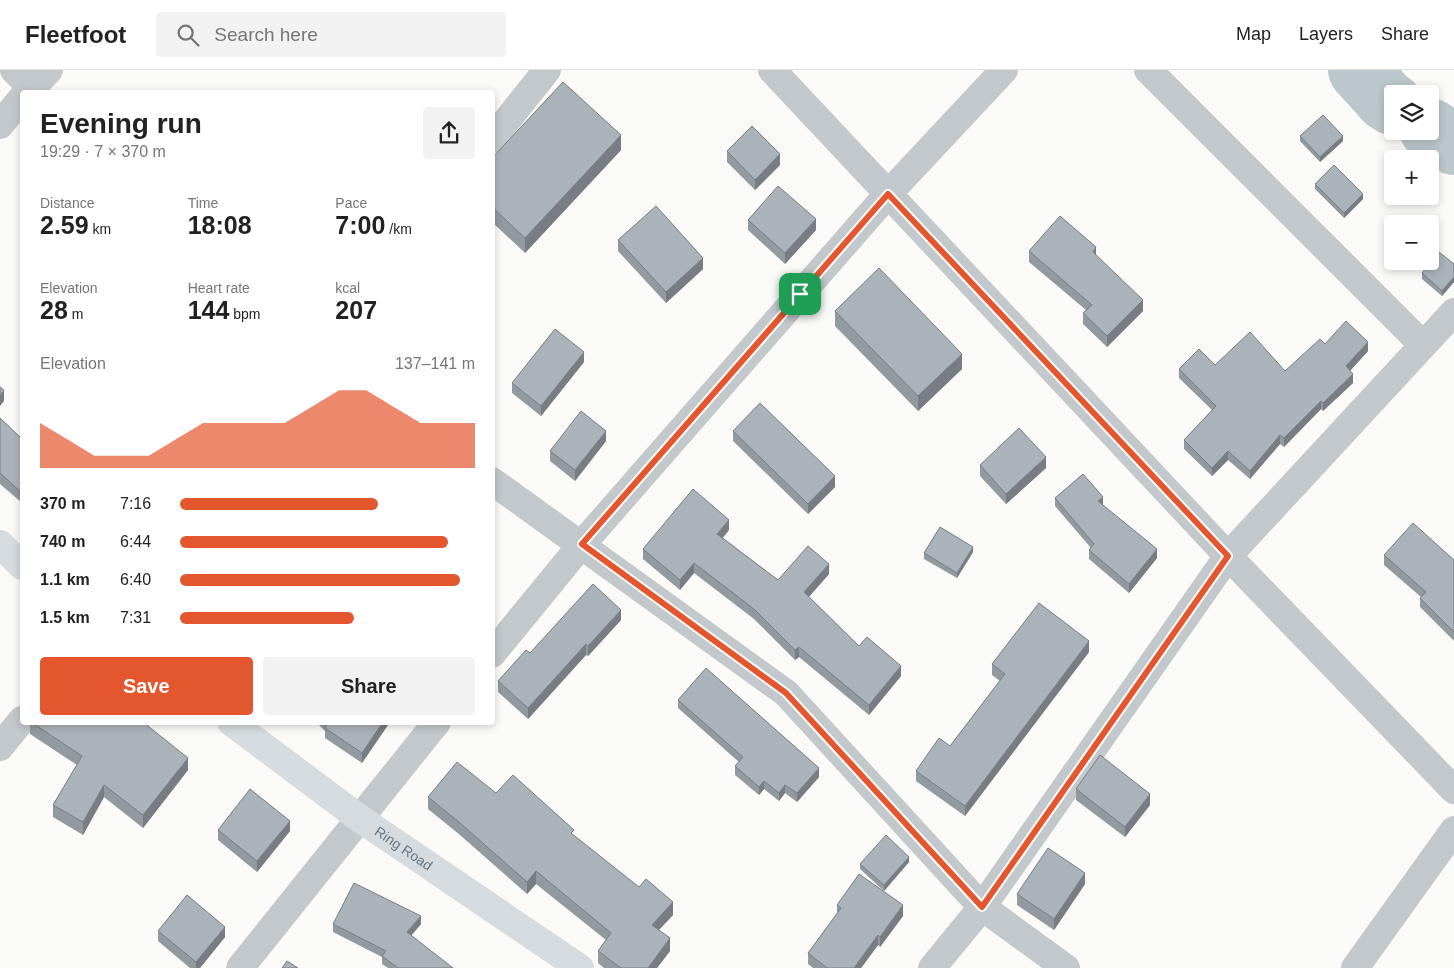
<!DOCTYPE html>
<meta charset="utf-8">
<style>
:root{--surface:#fff;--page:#f2f2f2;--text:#222;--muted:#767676;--line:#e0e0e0;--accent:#e4572e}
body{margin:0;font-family:Arial,sans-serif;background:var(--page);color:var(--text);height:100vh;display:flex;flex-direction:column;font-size:19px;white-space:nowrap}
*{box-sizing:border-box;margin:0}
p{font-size:16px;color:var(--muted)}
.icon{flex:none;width:28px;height:28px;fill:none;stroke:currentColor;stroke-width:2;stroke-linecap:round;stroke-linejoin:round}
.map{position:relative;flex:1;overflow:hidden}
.details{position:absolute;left:20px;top:20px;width:475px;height:635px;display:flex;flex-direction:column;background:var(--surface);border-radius:5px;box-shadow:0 2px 8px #0003}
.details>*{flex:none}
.controls{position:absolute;left:1384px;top:15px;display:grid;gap:10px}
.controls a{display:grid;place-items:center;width:55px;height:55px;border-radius:5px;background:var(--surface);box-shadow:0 2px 8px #0003;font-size:25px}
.pin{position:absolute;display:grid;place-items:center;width:42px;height:42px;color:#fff;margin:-21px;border-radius:10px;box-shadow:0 2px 8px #0006}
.round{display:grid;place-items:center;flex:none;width:52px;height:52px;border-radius:5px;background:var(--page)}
.head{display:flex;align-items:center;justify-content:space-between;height:85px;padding:0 20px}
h1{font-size:28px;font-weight:600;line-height:38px}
.figures{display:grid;grid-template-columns:repeat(3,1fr);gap:8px;height:85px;padding:5px 20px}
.figures div{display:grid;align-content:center}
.figures b{font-size:25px;font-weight:600}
.figures small{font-size:14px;font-weight:400}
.figures p{font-size:14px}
.chart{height:140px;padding:10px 20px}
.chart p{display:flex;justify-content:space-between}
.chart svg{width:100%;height:90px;margin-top:5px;fill:var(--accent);opacity:.7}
.action{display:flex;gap:10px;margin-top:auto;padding:10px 20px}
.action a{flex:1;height:58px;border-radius:5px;background:var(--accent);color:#fff;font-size:20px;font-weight:600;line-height:58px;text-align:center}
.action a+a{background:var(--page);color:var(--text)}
ul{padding:0 20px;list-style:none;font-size:16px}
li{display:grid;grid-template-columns:80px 60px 1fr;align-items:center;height:38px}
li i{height:12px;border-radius:6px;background:var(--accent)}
header{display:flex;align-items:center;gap:30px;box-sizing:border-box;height:70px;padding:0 25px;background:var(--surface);border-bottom:1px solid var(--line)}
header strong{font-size:24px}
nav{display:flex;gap:28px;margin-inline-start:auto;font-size:18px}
.search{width:350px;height:45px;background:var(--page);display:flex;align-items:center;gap:12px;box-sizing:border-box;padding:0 18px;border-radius:5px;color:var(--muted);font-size:19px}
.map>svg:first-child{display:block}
</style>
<header>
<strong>Fleetfoot</strong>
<div class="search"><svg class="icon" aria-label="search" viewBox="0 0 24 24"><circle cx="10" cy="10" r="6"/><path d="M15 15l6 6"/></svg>Search here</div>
<nav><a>Map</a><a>Layers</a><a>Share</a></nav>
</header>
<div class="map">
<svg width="1454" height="898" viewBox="0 0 1454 898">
<rect width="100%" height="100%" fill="#fafaf8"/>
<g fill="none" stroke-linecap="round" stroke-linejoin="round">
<path stroke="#bbc7cb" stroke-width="62" d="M 1359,0 L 1386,30 L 1392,34
M 1430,59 L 1454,74"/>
<path stroke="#c3c8cc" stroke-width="28" d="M 14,0 L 36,22
M 772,0 L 1228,486 L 1454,720
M 1148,0 L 1423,275
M 28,22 L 49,0
M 0,55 L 22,28
M 492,69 L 547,0
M 492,411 L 786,623 L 982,837 L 1066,898
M 492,584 L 582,474 L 888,124 L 1004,0
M 0,677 L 22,650
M 240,898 L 437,652
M 932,898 L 982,837 L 1228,486 L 1454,242
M 1355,898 L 1454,760"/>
<g stroke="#d6dbdf" stroke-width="28">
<path d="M 0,474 L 22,496"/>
<path id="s1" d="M 231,652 L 359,748 L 580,898"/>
</g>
</g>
<path fill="#929a9f" d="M 1300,66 L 1343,71 L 1320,92 L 1300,71 Z
M 621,80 L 525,183 L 492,152 L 492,88 Z
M 727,81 L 780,95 L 755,120 L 727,92 Z
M 1315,114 L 1363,129 L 1344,148 L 1315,119 Z
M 748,150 L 816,160 L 785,194 L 748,160 Z
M 618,170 L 703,199 L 666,233 L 618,181 Z
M 1029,181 L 1096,185 L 1143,241 L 1107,277 L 1083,254 L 1083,243 L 1086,240 L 1029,192 Z
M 1454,194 L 1454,212 L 1442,226 L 1422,209 L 1422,203 Z
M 835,241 L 962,299 L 918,341 L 835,256 Z
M 1325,274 L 1368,281 L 1350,301 L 1353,313 L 1323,341 L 1321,339 L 1284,377 L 1280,374 L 1250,409 L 1228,390 L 1212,406 L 1184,379 L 1184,370 L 1212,340 L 1179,308 L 1179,299 L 1215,295 L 1285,301 Z
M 584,292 L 541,346 L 512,323 L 512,313 Z
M 0,348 L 22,369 L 21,432 L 0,414 Z
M 733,361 L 835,417 L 808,444 L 733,371 Z
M 606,371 L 575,411 L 550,391 L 550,381 Z
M 980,395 L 1046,398 L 1006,434 L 980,406 Z
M 1055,428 L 1103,435 L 1157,488 L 1129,523 L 1089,489 L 1089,480 L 1091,478 L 1055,436 Z
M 729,460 L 723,468 L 778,510 L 829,504 L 809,527 L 859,576 L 901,606 L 869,645 L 799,587 L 795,590 L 754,549 L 694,503 L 680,520 L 643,489 L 643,479 Z
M 973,482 L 957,508 L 924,489 L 924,483 Z
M 1384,485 L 1454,490 L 1454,571 L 1420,537 L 1420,528 L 1421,527 L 1384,495 Z
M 621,550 L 588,586 L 586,585 L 528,649 L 498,622 L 498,611 L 530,583 Z
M 1089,582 L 965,746 L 916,711 L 916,701 L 950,676 L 1000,611 L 992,605 L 992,594 Z
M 678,630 L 819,707 L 797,732 L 785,723 L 779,731 L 764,719 L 759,725 L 735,705 L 735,696 L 739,692 L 678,638 Z
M 30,652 L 188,700 L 143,758 L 104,727 L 83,765 L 53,747 L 53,735 L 77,695 L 30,664 Z
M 316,652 L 390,652 L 362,693 L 325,668 L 325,661 Z
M 1076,719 L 1150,735 L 1125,767 L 1076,730 Z
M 496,723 L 574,766 L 673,845 L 659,860 L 670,881 L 657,898 L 604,898 L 598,893 L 598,881 L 606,870 L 536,814 L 527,824 L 460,765 L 428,739 L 428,727 Z
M 218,760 L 290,761 L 257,802 L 218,770 Z
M 909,792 L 884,821 L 860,799 L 860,794 Z
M 1085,814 L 1054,860 L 1017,835 L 1017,824 Z
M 837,835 L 903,846 L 880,877 L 878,875 L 861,898 L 813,898 L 808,894 L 808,883 L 837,844 Z
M 333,854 L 421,854 L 411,866 L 453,898 L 388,898 L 382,894 L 382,887 L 333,862 Z
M 158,861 L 225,867 L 200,898 L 190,898 L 158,871 Z"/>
<path fill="#777d82" d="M 621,65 L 621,80 L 525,183 L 525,168 Z
M 1343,66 L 1343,71 L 1320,92 L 1320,87 Z
M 780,84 L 780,95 L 755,120 L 755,110 Z
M 1363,124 L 1363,129 L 1344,148 L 1344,143 Z
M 816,149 L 816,160 L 785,194 L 785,183 Z
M 1096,177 L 1096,188 L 1093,182 Z
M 703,188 L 703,199 L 666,233 L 666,222 Z
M 1454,207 L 1454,212 L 1442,226 L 1442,221 Z
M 1143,230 L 1143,241 L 1107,277 L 1107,266 Z
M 1368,272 L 1368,281 L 1346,305 L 1346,296 Z
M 584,282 L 584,292 L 541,346 L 541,336 Z
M 962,284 L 962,299 L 918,341 L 918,326 Z
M 1353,304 L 1353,313 L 1323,341 L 1323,333 Z
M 4,320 L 4,331 L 0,336 L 0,326 Z
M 1321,331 L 1321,339 L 1284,377 L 1284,368 Z
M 606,361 L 606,371 L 575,411 L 575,400 Z
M 1280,365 L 1280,374 L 1250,409 L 1250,401 Z
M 1228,381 L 1228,390 L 1212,406 L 1212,398 Z
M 1046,387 L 1046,398 L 1006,434 L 1006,424 Z
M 835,406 L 835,417 L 808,444 L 808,434 Z
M 22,420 L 22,430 L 21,432 L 21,422 Z
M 1103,427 L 1103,436 L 1098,431 Z
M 729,450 L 729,460 L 717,474 L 717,464 Z
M 973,477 L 973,482 L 957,508 L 957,503 Z
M 1157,479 L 1157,488 L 1129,523 L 1129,514 Z
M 694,493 L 694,503 L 680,520 L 680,510 Z
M 829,494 L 829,504 L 804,532 L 804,522 Z
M 621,540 L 621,550 L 588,586 L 588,576 Z
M 1089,571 L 1089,582 L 965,746 L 965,736 Z
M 586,574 L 586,585 L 528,649 L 528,638 Z
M 799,577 L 799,587 L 795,590 L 795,580 Z
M 901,596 L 901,606 L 869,645 L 869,635 Z
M 383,652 L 390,652 L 362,693 L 362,683 Z
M 188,688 L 188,700 L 143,758 L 143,745 Z
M 819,698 L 819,707 L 797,732 L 797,723 Z
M 764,711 L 764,719 L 759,725 L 759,717 Z
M 104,715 L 104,727 L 83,765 L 83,752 Z
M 785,715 L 785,723 L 779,731 L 779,723 Z
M 1150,724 L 1150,735 L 1125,767 L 1125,757 Z
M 290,751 L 290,761 L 257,802 L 257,791 Z
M 909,787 L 909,792 L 884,821 L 884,815 Z
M 536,801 L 536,814 L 527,824 L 527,812 Z
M 1085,803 L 1085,814 L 1054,860 L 1054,849 Z
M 673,832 L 673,845 L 652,867 L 652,855 Z
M 903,835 L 903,846 L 880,877 L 880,867 Z
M 421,846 L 421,854 L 407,870 L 407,862 Z
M 225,857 L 225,867 L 200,898 L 196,898 L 196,892 Z
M 878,865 L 878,875 L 861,898 L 854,898 Z
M 670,868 L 670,881 L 657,898 L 648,898 Z"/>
<path fill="#aab3b9" stroke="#777d82" d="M 563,12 L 621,65 L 525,168 L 492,137 L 492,88 Z
M 1323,45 L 1343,66 L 1320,87 L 1300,66 Z
M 752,56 L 780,84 L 755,110 L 727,81 Z
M 1334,95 L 1363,124 L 1344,143 L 1315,114 Z
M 778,116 L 816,149 L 785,183 L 748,150 Z
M 656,136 L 703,188 L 666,222 L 618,170 Z
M 1060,146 L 1096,177 L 1093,182 L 1143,230 L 1107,266 L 1083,243 L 1092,235 L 1029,181 Z
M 1439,182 L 1454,194 L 1454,207 L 1442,221 L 1422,203 Z
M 879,198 L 962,284 L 918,326 L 835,241 Z
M 1346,251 L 1368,272 L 1346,296 L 1353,304 L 1323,333 L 1321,331 L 1284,368 L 1280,365 L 1250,401 L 1228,381 L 1212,398 L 1184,370 L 1216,336 L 1179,299 L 1199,279 L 1215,295 L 1250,262 L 1285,301 L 1320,269 L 1325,274 Z
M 555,259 L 584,282 L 541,336 L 512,313 Z
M 0,317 L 4,320 L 0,326 Z
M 760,333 L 835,406 L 808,434 L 733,361 Z
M 581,341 L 606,361 L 575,400 L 550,381 Z
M 0,348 L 22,369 L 22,420 L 21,422 L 0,403 Z
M 1019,358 L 1046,387 L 1006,424 L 980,395 Z
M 1083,404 L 1103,427 L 1098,431 L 1157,479 L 1129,514 L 1089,480 L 1094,474 L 1055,428 Z
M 693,419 L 729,450 L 717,464 L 778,510 L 808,476 L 829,494 L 804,522 L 859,576 L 867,567 L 901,596 L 869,635 L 799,577 L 795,580 L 754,539 L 694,493 L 680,510 L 643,479 Z
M 1413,453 L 1454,490 L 1454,562 L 1420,528 L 1426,522 L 1384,485 Z
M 940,457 L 973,477 L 957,503 L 924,483 Z
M 593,514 L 621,540 L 588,576 L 586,574 L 528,638 L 498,611 L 526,580 L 530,583 Z
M 1039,533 L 1089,571 L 965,736 L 916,701 L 939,668 L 950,676 L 1005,604 L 992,594 Z
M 706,598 L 819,698 L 797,723 L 785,715 L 779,723 L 764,711 L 759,717 L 735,696 L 743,687 L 678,630 Z
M 31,652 L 143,652 L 188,688 L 143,745 L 104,715 L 83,752 L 53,735 L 82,686 Z
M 327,652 L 383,652 L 362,683 L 325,658 L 328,653 Z
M 1100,685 L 1150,724 L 1125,757 L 1076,719 Z
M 457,692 L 496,723 L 513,705 L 574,760 L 571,763 L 639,817 L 646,809 L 673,832 L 652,855 L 670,868 L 648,898 L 621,898 L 598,881 L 611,863 L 536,801 L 527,812 L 460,753 L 428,727 Z
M 250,719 L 290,751 L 257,791 L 218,760 Z
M 886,765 L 909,787 L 884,815 L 860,794 Z
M 1048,778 L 1085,803 L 1054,849 L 1017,824 Z
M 859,804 L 903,835 L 880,867 L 878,865 L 854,898 L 827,898 L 808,883 L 841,838 L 837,835 Z
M 354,813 L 421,846 L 407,862 L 453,898 L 398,898 L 382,886 L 386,881 L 333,854 Z
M 187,825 L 225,857 L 196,892 L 158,861 Z
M 287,891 L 298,898 L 282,898 Z"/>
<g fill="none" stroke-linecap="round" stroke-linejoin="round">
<g stroke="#fff" stroke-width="10">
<path id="route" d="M 888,124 L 1228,486 L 982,837 L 786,623 L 582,474 Z"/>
</g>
<use href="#route" stroke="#e4572e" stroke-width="6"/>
</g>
<g text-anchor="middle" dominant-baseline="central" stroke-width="5" stroke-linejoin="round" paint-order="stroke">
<g font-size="14" fill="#657683" stroke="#fff">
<text stroke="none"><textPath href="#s1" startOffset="214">Ring Road</textPath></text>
</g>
</g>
</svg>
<div class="controls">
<a><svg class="icon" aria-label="layers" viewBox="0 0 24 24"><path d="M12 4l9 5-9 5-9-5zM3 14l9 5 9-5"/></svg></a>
<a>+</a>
<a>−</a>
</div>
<div class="pin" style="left:800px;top:224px;background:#1e9e55"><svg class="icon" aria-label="arrive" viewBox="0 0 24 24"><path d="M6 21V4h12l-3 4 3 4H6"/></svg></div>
<section class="details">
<div class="head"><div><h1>Evening run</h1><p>19:29 · 7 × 370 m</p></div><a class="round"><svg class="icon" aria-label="share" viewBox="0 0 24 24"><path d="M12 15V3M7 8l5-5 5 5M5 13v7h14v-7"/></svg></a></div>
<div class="figures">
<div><p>Distance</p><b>2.59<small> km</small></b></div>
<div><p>Time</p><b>18:08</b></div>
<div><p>Pace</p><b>7:00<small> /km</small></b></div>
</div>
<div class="figures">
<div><p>Elevation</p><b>28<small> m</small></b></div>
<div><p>Heart rate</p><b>144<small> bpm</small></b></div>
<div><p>kcal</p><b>207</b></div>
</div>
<div class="chart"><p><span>Elevation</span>137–141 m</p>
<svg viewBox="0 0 160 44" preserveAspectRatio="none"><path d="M0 44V22L10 30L20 38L30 38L40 38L50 30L60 22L70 22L80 22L90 22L100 14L110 6L120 6L130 14L140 22L150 22L160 22V44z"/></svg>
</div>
<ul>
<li><b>370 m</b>7:16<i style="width:67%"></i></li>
<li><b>740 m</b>6:44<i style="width:91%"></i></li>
<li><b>1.1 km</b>6:40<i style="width:95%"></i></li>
<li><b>1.5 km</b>7:31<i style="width:59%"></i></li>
</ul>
<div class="action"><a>Save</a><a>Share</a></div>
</section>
</div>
